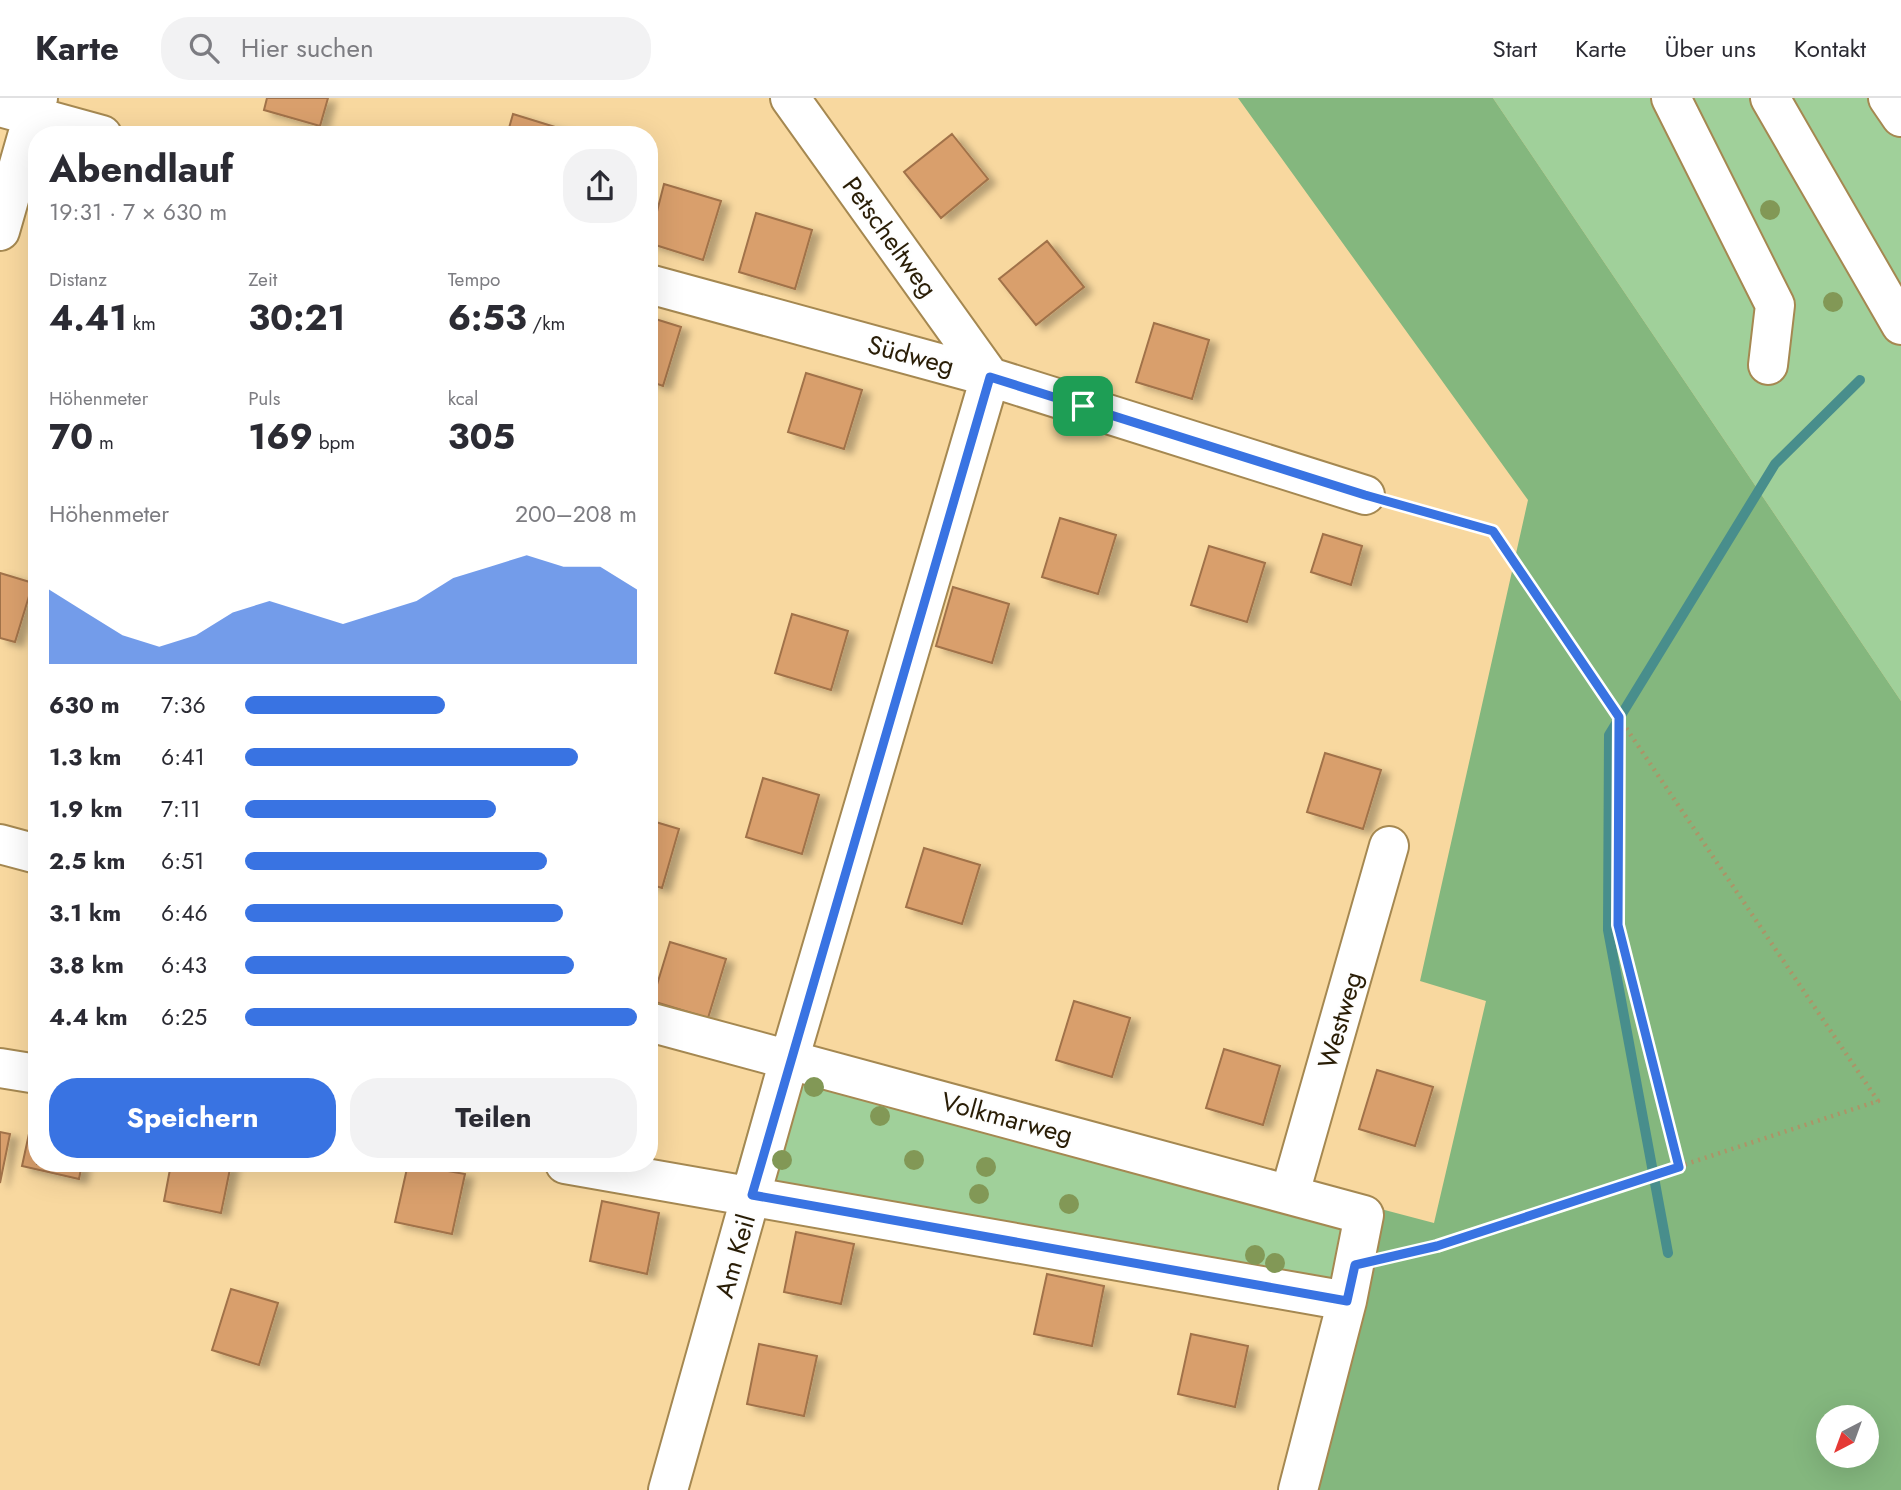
<!DOCTYPE html>
<html lang="de">
<meta charset="utf-8">
<style>
:root{--surface:#fff;--page:#f2f2f3;--text:#2b2b33;--muted:#7c7c81;--line:#e1e1e2;--accent:#3973e2}
body{margin:0;font-family:Jost,sans-serif;background:var(--page);color:var(--text);height:100vh;display:flex;flex-direction:column;font-size:26px;white-space:nowrap}
*{box-sizing:border-box;margin:0}
p{font-size:23px;color:var(--muted)}
.icon{flex:none;width:38px;height:38px;fill:none;stroke:currentColor;stroke-width:2;stroke-linecap:round;stroke-linejoin:round}
.map{position:relative;flex:1;overflow:hidden}
.drawer{position:absolute;left:28px;top:28px;width:630px;height:1046px;display:flex;flex-direction:column;background:var(--surface);border-radius:28px;box-shadow:0 7px 28px #0002}
.drawer>*{flex:none}
.needle{width:46px;rotate:221deg}
.controls{position:absolute;left:1816px;top:1307px;display:grid;gap:14px}
.controls a{display:grid;place-items:center;width:63px;height:63px;border-radius:50%;background:var(--surface);box-shadow:0 7px 28px #0002;font-size:35px}
.pin{position:absolute;display:grid;place-items:center;width:60px;height:60px;color:#fff;margin:-30px;border-radius:14px;box-shadow:0 4px 10px #0006}
.round{display:grid;place-items:center;flex:none;width:74px;height:74px;border-radius:28px;background:var(--page)}
.head{display:flex;align-items:center;justify-content:space-between;height:119px;padding:0 21px}
h1{font-size:38px;font-weight:700;line-height:52px}
.figures{display:grid;grid-template-columns:repeat(3,1fr);gap:10px;height:119px;padding:7px 21px}
.figures div{display:grid;align-content:center}
.figures b{font-size:35px;font-weight:700}
.figures small{font-size:19px;font-weight:400}
.figures p{font-size:19px}
.chart{height:196px;padding:14px 21px}
.chart p{display:flex;justify-content:space-between}
.chart svg{width:100%;height:126px;margin-top:7px;fill:var(--accent);opacity:.7}
.cta{display:flex;gap:14px;margin-top:auto;padding:14px 21px}
.cta a{flex:1;height:80px;border-radius:28px;background:var(--accent);color:#fff;font-size:28px;font-weight:700;line-height:80px;text-align:center}
.cta a+a{background:var(--page);color:var(--text)}
ul{padding:0 21px;list-style:none;font-size:23px}
li{display:grid;grid-template-columns:112px 84px 1fr;align-items:center;height:52px}
li i{height:18px;border-radius:9px;background:var(--accent)}
header{display:flex;align-items:center;gap:42px;box-sizing:border-box;height:98px;padding:0 35px;background:var(--surface);border-bottom:2px solid var(--line)}
header strong{font-size:33px}
nav{display:flex;gap:38px;margin-inline-start:auto;font-size:24px}
.search{width:490px;height:63px;background:var(--page);display:flex;align-items:center;gap:18px;box-sizing:border-box;padding:0 24px;border-radius:28px;color:var(--muted);font-size:26px}
.map>svg:first-child{display:block}
</style>
<header>
<strong>Karte</strong>
<div class="search"><svg class="icon" aria-label="search" viewBox="0 0 24 24"><circle cx="10" cy="10" r="6"/><path d="M15 15l6 6"/></svg>Hier suchen</div>
<nav><a>Start</a><a>Karte</a><a>Über uns</a><a>Kontakt</a></nav>
</header>
<div class="map">
<svg width="1901" height="1392" viewBox="0 0 1901 1392">
<defs>
<filter id="shadow"><feDropShadow dx="8" dy="4.5" stdDeviation="3.5" flood-color="#0004"/></filter>
</defs>
<rect width="100%" height="100%" fill="#f8d89f"/>
<path fill="#a0d09a" d="M 1493,0 L 1901,0 L 1901,603 Z
M 773,946 L 1377,1110 L 1350,1217 L 724,1113 Z"/>
<path fill="#84b77e" fill-rule="evenodd" d="M 1238,0 L 1493,0 L 1901,603 L 1901,1392 L 1308,1392 L 1377,1110 L 1434,1125 L 1486,903 L 1420,883 L 1528,402 ZM 1829,1320 L 1867,1320 L 1867,1358 L 1829,1358 Z"/>
<g fill="none" stroke-linecap="round" stroke-linejoin="round">
<path stroke="#488e8c" stroke-width="10" d="M 1668,1155 L 1608,832 L 1609,637 L 1775,366 L 1860,282"/>
</g>
<path fill="#d99f6c" stroke="#a17249" stroke-width="2" filter="url(#shadow)" d="M 267,0 L 328,0 L 320,28 L 264,12 Z
M 513,16 L 568,33 L 567,37 L 507,37 Z
M 952,36 L 988,81 L 941,120 L 904,74 Z
M 664,86 L 721,103 L 703,162 L 649,145 Z
M 756,115 L 812,132 L 795,191 L 739,174 Z
M 1047,143 L 1084,189 L 1036,227 L 999,181 Z
M 649,219 L 681,229 L 663,288 L 649,283 Z
M 1154,225 L 1209,242 L 1192,301 L 1136,284 Z
M 806,275 L 862,292 L 844,351 L 788,334 Z
M 1060,420 L 1116,437 L 1098,496 L 1042,479 Z
M 1323,436 L 1362,448 L 1351,487 L 1311,474 Z
M 1209,448 L 1265,465 L 1247,524 L 1191,507 Z
M 0,475 L 33,485 L 15,544 L 0,540 Z
M 953,489 L 1009,506 L 992,565 L 936,548 Z
M 792,516 L 848,533 L 831,592 L 775,575 Z
M 1325,655 L 1381,672 L 1363,731 L 1307,714 Z
M 763,680 L 819,697 L 802,756 L 746,739 Z
M 649,722 L 679,731 L 662,790 L 649,786 Z
M 924,750 L 980,767 L 962,826 L 906,809 Z
M 670,844 L 726,861 L 708,920 L 652,903 Z
M 1074,903 L 1130,920 L 1112,979 L 1056,962 Z
M 1224,951 L 1280,968 L 1263,1027 L 1206,1010 Z
M 1377,972 L 1433,989 L 1415,1048 L 1359,1031 Z
M 35,1008 L 37,1066 L 82,1066 L 79,1081 L 22,1068 Z
M 0,1034 L 10,1036 L 0,1085 Z
M 171,1066 L 231,1066 L 221,1115 L 164,1103 Z
M 408,1066 L 465,1076 L 452,1136 L 395,1124 Z
M 602,1103 L 659,1115 L 647,1176 L 590,1163 Z
M 796,1134 L 854,1146 L 841,1206 L 784,1194 Z
M 1047,1176 L 1104,1188 L 1092,1248 L 1034,1236 Z
M 231,1191 L 278,1205 L 259,1267 L 212,1252 Z
M 1191,1236 L 1248,1248 L 1235,1309 L 1178,1296 Z
M 759,1246 L 817,1258 L 804,1318 L 747,1306 Z"/>
<g fill="none" stroke-linecap="round" stroke-linejoin="round">
<g stroke="#a58851" stroke-width="42">
<path id="minor" d="M 1671,0 L 1775,207 L 1768,267
M 1770,0 L 1901,227
M 1888,0 L 1901,19
M 0,9 L 102,37
M 0,133 L 38,0
M 649,186 L 990,279 L 1365,397
M 0,746 L 37,756
M 649,924 L 1364,1117 L 1347,1203 L 1298,1392
M 0,970 L 37,976
M 565,1066 L 1347,1203
M 1290,1095 L 1389,748
M 668,1392 L 789,962 L 990,279 L 790,0"/>
</g>
<path stroke="#ad9467" stroke-width="4.5" stroke-dasharray="2 5" stroke-linecap="butt" d="M 1619,620 L 1618,827 L 1679,1069
M 1391,1158 L 1437,1148 L 1878,1003 L 1493,433 L 1396,406"/>
<use href="#minor" stroke="#fff" stroke-width="38"/>
</g>
<g fill="#829856">
<circle cx="1770" cy="112" r="10"/>
<circle cx="1833" cy="204" r="10"/>
<circle cx="814" cy="989" r="10"/>
<circle cx="880" cy="1018" r="10"/>
<circle cx="782" cy="1062" r="10"/>
<circle cx="914" cy="1062" r="10"/>
<circle cx="986" cy="1069" r="10"/>
<circle cx="979" cy="1096" r="10"/>
<circle cx="1069" cy="1106" r="10"/>
<circle cx="1255" cy="1157" r="10"/>
<circle cx="1275" cy="1165" r="10"/>
</g>
<g fill="none" stroke-linecap="round" stroke-linejoin="round">
<g stroke="#fff" stroke-width="14">
<path id="route" d="M 990,279 L 1365,397 L 1493,433 L 1619,619 L 1618,827 L 1679,1069 L 1437,1148 L 1355,1167 L 1347,1203 L 752,1097 Z"/>
</g>
<use href="#route" stroke="#3973e2" stroke-width="9"/>
</g>
<g text-anchor="middle" dominant-baseline="central" stroke-width="5" stroke-linejoin="round" paint-order="stroke">
<g font-size="26" fill="#291d06" stroke="#fefefe">
<text transform="translate(890 139) rotate(54)">Petscheltweg</text>
<text transform="translate(911 257) rotate(15)">Südweg</text>
<text transform="translate(1340 922) rotate(-74)">Westweg</text>
<text transform="translate(1007 1020) rotate(15)">Volkmarweg</text>
<text transform="translate(735 1158) rotate(-74)">Am Keil</text>
</g>
</g>
</svg>
<div class="controls">
<a><svg class="needle" viewBox="-14 -14 28 28"><path d="M0-13l5 13h-10z" fill="#e53935"/><path d="M0 13l5-13h-10z" fill="#7c7c81"/></svg></a>
</div>
<div class="pin" style="left:1083px;top:308px;background:#1e9e55"><svg class="icon" aria-label="arrive" viewBox="0 0 24 24"><path d="M6 21V4h12l-3 4 3 4H6"/></svg></div>
<section class="drawer">
<div class="head"><div><h1>Abendlauf</h1><p>19:31 · 7 × 630 m</p></div><a class="round"><svg class="icon" aria-label="share" viewBox="0 0 24 24"><path d="M12 15V3M7 8l5-5 5 5M5 13v7h14v-7"/></svg></a></div>
<div class="figures">
<div><p>Distanz</p><b>4.41<small> km</small></b></div>
<div><p>Zeit</p><b>30:21</b></div>
<div><p>Tempo</p><b>6:53<small> /km</small></b></div>
</div>
<div class="figures">
<div><p>Höhenmeter</p><b>70<small> m</small></b></div>
<div><p>Puls</p><b>169<small> bpm</small></b></div>
<div><p>kcal</p><b>305</b></div>
</div>
<div class="chart"><p><span>Höhenmeter</span>200–208 m</p>
<svg viewBox="0 0 160 44" preserveAspectRatio="none"><path d="M0 44V18L10 26L20 34L30 38L40 34L50 26L60 22L70 26L80 30L90 26L100 22L110 14L120 10L130 6L140 10L150 10L160 18V44z"/></svg>
</div>
<ul>
<li><b>630 m</b>7:36<i style="width:51%"></i></li>
<li><b>1.3 km</b>6:41<i style="width:85%"></i></li>
<li><b>1.9 km</b>7:11<i style="width:64%"></i></li>
<li><b>2.5 km</b>6:51<i style="width:77%"></i></li>
<li><b>3.1 km</b>6:46<i style="width:81%"></i></li>
<li><b>3.8 km</b>6:43<i style="width:84%"></i></li>
<li><b>4.4 km</b>6:25<i style="width:100%"></i></li>
</ul>
<div class="cta"><a>Speichern</a><a>Teilen</a></div>
</section>
</div>
